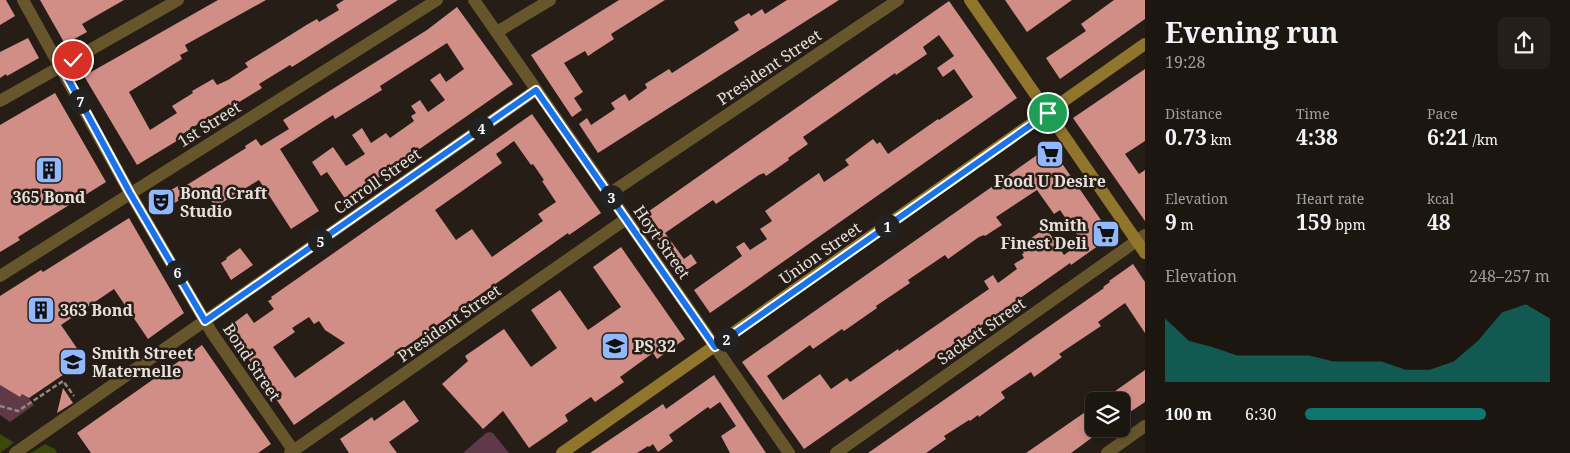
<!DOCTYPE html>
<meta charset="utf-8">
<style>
:root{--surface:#1c1610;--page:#251f19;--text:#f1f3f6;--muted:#a09f9f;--line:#3a3530;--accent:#0f766e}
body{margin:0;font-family:"Noto Serif",serif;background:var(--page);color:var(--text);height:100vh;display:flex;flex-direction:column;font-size:19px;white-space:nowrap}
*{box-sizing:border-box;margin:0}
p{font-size:16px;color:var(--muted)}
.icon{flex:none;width:28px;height:28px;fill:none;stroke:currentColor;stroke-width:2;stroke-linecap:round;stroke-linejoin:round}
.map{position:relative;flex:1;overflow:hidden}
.drawer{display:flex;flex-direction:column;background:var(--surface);width:425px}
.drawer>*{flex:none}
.fabs{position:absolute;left:1085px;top:392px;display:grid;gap:10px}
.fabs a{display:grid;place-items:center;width:45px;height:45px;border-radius:8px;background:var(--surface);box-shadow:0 2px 8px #0003,0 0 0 1px var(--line);font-size:25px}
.pin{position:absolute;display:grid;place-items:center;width:42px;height:42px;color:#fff;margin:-21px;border:2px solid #fff;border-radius:50%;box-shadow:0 1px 5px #0007}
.km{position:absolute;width:25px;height:25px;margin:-12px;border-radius:50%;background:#222;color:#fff;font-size:14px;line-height:25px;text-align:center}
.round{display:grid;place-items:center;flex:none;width:52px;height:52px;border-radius:8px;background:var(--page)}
.headline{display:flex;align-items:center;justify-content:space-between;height:85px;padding:0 20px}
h1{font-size:28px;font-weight:700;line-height:38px}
.figures{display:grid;grid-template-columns:repeat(3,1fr);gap:8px;height:85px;padding:5px 20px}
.figures div{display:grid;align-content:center}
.figures b{font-size:21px;font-weight:700}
.figures small{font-size:14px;font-weight:400}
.figures p{font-size:14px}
.chart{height:140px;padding:10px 20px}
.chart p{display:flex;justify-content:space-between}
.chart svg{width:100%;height:90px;margin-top:5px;fill:var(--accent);opacity:.7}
ul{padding:0 20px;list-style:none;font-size:16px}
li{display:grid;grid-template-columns:80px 60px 1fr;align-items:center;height:38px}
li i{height:12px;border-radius:6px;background:var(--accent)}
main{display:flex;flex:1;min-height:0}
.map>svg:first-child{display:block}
</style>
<main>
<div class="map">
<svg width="1145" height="453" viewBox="0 0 1145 453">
<rect width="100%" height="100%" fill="#251d16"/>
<path fill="#603948" d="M 0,385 L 20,397 L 22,394 L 29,398 L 34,405 L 10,422 L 0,415 Z
M 489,432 L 493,433 L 509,453 L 463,453 L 486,433 Z"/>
<path fill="#3d480b" d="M 0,434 L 31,453 L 0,453 Z
M 45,444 L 55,449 L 57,453 L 31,453 Z"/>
<path fill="#251d16" d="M 16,441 L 31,450 L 44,441 L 47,442 L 30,453 L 0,453 Z"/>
<path fill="#d18e87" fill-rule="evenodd" d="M 0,0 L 6,0 L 15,16 L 0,25 Z
M 40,0 L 124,0 L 82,24 L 87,32 L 65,44 Z
M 218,0 L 266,0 L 185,45 L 188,51 L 180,55 L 182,59 L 129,92 L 150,130 L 177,113 L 172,106 L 193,93 L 192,91 L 213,79 L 217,85 L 228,80 L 248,67 L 245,63 L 276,44 L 308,24 L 317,19 L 319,22 L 339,10 L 336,5 L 344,0 L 398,0 L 292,67 L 290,65 L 259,84 L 262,88 L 231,107 L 229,104 L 178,137 L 180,139 L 137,165 L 84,76 Z
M 619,0 L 665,0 L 611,34 L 614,39 L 597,50 L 588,56 L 585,51 L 564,63 L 583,92 L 574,98 L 582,110 L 572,117 L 531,55 Z
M 787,0 L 839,0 L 598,153 L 579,124 L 587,118 L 591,125 L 615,109 L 611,103 L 625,94 L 629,101 L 647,88 L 645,84 L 669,69 L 672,73 L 739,30 L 734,22 L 749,13 L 751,16 L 762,9 L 765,14 Z
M 1005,0 L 1072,0 L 1027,32 Z
M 1114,0 L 1145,0 L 1145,19 L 1060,79 L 1046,58 L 1086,31 L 1081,24 Z
M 949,1 L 1017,98 L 710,313 L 694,290 L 742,256 L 736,247 L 744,242 L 750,250 L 767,239 L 760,229 L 772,221 L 765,211 L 819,173 L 824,182 L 849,165 L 845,160 L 873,139 L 877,144 L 880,142 L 888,154 L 938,119 L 939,120 L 973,97 L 954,69 L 943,77 L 937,68 L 954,56 L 947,46 L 939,35 L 923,47 L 927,54 L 896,75 L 895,73 L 803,137 L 808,144 L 788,158 L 789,160 L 766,176 L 764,173 L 759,175 L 716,204 L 713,200 L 665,233 L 684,259 L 691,254 L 697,263 L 682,273 L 642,216 Z
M 457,7 L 513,84 L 355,194 L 346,200 L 327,172 L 321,176 L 312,162 L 333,147 L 346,166 L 365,154 L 352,135 L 362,128 L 371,143 L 386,133 L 390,138 L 414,121 L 411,116 L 416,113 L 411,106 L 420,100 L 428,112 L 445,100 L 430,80 L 440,73 L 446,82 L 464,69 L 447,43 L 380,86 L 382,90 L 335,119 L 333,115 L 280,149 L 319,211 L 291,229 L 259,180 L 215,207 L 203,187 L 160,211 L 154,199 L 180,185 L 182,188 L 246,148 L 245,146 L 256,139 L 261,146 L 289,129 L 283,120 L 427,30 Z
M 28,38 L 39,58 L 7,76 L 6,74 L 0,78 L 0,52 Z
M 1145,69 L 1145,141 L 1125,154 L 1139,174 L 1145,170 L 1145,221 L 1073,118 Z
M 55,93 L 106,182 L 18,237 L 20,240 L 0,252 L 0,125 Z
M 532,114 L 601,213 L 569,235 L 568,233 L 294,425 L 227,328 L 247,313 L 254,323 L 274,309 L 268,301 L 272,299 L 271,297 ZM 514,141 L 531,165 L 533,164 L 544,180 L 542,181 L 556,202 L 538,214 L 543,221 L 492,257 L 472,229 L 456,240 L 435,210 L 502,163 L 496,154 ZM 309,317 L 314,324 L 319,321 L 325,330 L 345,343 L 295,378 L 273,347 L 295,332 L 292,328 Z
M 1050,146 L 1112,236 L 1071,265 L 1070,263 L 1056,273 L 804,449 L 742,362 ZM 1037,190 L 1054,214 L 1060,210 L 1082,242 L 1064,255 L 1046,228 L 1019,246 L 1024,253 L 1022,254 L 1024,258 L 1014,264 L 1017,269 L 998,283 L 993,275 L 984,281 L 989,289 L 899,351 L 898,349 L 850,382 L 847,378 L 831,389 L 820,374 L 783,400 L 767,376 L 810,345 L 813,349 L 842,329 L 844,331 L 877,308 L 876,306 L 910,283 L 908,280 L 945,255 L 948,259 L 979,237 L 984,235 L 985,236 L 1002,225 L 996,217 Z
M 129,218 L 184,313 L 148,339 L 114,289 L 61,325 L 85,360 L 29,398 L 22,394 L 20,397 L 0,385 L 0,296 L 41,270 L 43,272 Z
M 621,247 L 685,339 L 657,359 L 653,353 L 620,377 L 624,382 L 595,402 L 591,397 L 565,415 L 568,421 L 529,448 L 503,411 L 483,429 L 442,384 L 468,361 L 465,356 L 504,329 L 531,367 L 557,348 L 531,310 L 560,290 L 588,330 L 621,307 L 593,267 Z
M 240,248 L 253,265 L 231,280 L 221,263 L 227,259 L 226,258 Z
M 1133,264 L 1145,282 L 1145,333 L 1125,303 L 1098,322 L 1101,326 L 1059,354 L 1062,357 L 1034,377 L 1031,372 L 1001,392 L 1005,398 L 979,417 L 978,415 L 970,421 L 969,420 L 944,436 L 946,439 L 926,453 L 868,453 L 1094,295 L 1104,288 L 1103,287 L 1110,282 L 1109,281 Z
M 202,345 L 271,444 L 258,453 L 91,453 L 77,433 Z
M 1145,370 L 1145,402 L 1121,418 L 1121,401 L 1101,401 Z
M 714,375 L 766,453 L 730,453 L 721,436 L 736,426 L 720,402 L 710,409 L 708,407 L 669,435 L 673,441 L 658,452 L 653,444 L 649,447 L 648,446 L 637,453 L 590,453 L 663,404 L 666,409 Z
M 63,388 L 73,403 L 57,413 Z
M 404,400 L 419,421 L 389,442 L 397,453 L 349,453 L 340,439 L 372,417 L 374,421 Z
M 1094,406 L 1094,436 L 1082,445 L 1071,453 L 1026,453 Z"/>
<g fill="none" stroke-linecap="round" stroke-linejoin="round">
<path stroke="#8f8883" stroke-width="2.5" stroke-dasharray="5 2.5" stroke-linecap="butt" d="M 0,406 L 18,411 L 63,381 L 74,396"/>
<path stroke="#67562b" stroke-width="12" d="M 23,0 L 130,193 L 212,333 L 295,453
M 474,0 L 789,453
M 497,32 L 550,0
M 0,101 L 178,0
M 609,194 L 898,0
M 0,276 L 437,0
M 15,453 L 536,90
M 290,453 L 626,219
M 836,453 L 1145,235
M 1107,453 L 1145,426"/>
<path stroke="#90752c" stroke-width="12" d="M 970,0 L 1145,253
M 562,453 L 1145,44"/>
</g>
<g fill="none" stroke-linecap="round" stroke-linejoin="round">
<g stroke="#fff" stroke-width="10">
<path id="route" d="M 73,60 L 61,66 L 130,193 L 205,321 L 536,90 L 715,347 L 1048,113"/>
</g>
<use href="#route" stroke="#1a73e8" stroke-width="6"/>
</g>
<defs>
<g id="supermarket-square" transform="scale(1.4375)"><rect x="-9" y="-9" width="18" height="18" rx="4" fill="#91b8fd" stroke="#251d16"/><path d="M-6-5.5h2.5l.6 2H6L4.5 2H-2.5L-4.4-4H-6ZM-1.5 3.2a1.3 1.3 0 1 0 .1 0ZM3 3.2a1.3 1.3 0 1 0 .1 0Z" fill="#111"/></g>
<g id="building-square" transform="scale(1.4375)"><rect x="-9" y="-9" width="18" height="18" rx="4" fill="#91b8fd" stroke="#251d16"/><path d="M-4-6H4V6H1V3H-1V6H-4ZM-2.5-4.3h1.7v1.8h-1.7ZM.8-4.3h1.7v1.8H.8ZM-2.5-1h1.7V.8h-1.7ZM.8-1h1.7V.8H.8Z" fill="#111"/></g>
<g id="theatre-square" transform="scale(1.4375)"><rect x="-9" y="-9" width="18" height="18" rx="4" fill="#91b8fd" stroke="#251d16"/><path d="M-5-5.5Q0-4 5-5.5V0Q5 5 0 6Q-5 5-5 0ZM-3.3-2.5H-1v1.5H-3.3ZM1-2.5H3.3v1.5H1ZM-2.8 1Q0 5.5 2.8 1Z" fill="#111"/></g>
<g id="school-square" transform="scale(1.4375)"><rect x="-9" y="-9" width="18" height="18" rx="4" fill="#91b8fd" stroke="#251d16"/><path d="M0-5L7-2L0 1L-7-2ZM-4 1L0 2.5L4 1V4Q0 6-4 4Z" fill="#111"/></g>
</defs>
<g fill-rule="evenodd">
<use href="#supermarket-square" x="1050" y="154"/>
<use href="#building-square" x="49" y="170"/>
<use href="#theatre-square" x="161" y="202"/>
<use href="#supermarket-square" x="1106" y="234"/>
<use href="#building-square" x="41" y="310"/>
<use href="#school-square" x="615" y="346"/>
<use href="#school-square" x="73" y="362"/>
</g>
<g text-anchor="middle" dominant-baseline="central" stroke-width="5" stroke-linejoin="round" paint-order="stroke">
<g font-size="16" fill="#e7e0dc" stroke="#251d16">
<text transform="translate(769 67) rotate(-34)">President Street</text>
<text transform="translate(209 124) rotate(-32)">1st Street</text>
<text transform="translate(377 181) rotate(-35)">Carroll Street</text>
<text transform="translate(662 242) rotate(55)">Hoyt Street</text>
<text transform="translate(820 253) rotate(-35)">Union Street</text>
<text transform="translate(449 323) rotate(-35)">President Street</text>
<text transform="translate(981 331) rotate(-35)">Sackett Street</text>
<text transform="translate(252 362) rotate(56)">Bond Street</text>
</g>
<g font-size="16" font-weight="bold" fill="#e7e0dc" stroke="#251d16" text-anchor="start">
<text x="1050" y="181" text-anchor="middle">Food U Desire</text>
<text x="180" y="193">Bond Craft<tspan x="180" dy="18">Studio</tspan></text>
<text x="49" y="197" text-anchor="middle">365 Bond</text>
<text x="1087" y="225" text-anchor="end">Smith<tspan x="1087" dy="18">Finest Deli</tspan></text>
<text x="60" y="310">363 Bond</text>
<text x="634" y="346">PS 32</text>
<text x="92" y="353">Smith Street<tspan x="92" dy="18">Maternelle</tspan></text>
</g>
</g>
</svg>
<div class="fabs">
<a><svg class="icon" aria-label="layers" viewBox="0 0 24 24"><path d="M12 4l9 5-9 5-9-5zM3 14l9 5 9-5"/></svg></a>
</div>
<div class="pin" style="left:1048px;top:113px;background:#1e9e55"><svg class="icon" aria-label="arrive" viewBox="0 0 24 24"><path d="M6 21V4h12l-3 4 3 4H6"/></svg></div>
<div class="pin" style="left:73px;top:60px;background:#d93025"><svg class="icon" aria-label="check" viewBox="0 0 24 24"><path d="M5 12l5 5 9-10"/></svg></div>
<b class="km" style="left:887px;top:226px">1</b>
<b class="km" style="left:726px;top:339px">2</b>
<b class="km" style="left:611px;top:197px">3</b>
<b class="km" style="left:481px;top:128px">4</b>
<b class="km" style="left:320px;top:241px">5</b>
<b class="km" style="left:177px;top:272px">6</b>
<b class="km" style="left:80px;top:101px">7</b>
</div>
<section class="drawer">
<div class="headline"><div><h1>Evening run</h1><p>19:28</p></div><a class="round"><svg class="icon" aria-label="share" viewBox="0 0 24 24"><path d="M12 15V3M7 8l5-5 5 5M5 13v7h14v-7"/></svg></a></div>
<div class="figures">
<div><p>Distance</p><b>0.73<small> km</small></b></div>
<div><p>Time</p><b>4:38</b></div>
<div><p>Pace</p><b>6:21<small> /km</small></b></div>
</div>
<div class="figures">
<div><p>Elevation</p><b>9<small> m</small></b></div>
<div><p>Heart rate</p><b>159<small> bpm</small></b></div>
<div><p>kcal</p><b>48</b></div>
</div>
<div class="chart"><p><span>Elevation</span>248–257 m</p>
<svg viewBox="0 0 160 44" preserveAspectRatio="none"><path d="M0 44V13L10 24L20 27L30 31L40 31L50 31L60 31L70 34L80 34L90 34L100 38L110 38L120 34L130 24L140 10L150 6L160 13V44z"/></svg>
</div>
<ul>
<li><b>100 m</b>6:30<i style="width:74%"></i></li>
</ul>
</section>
</main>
